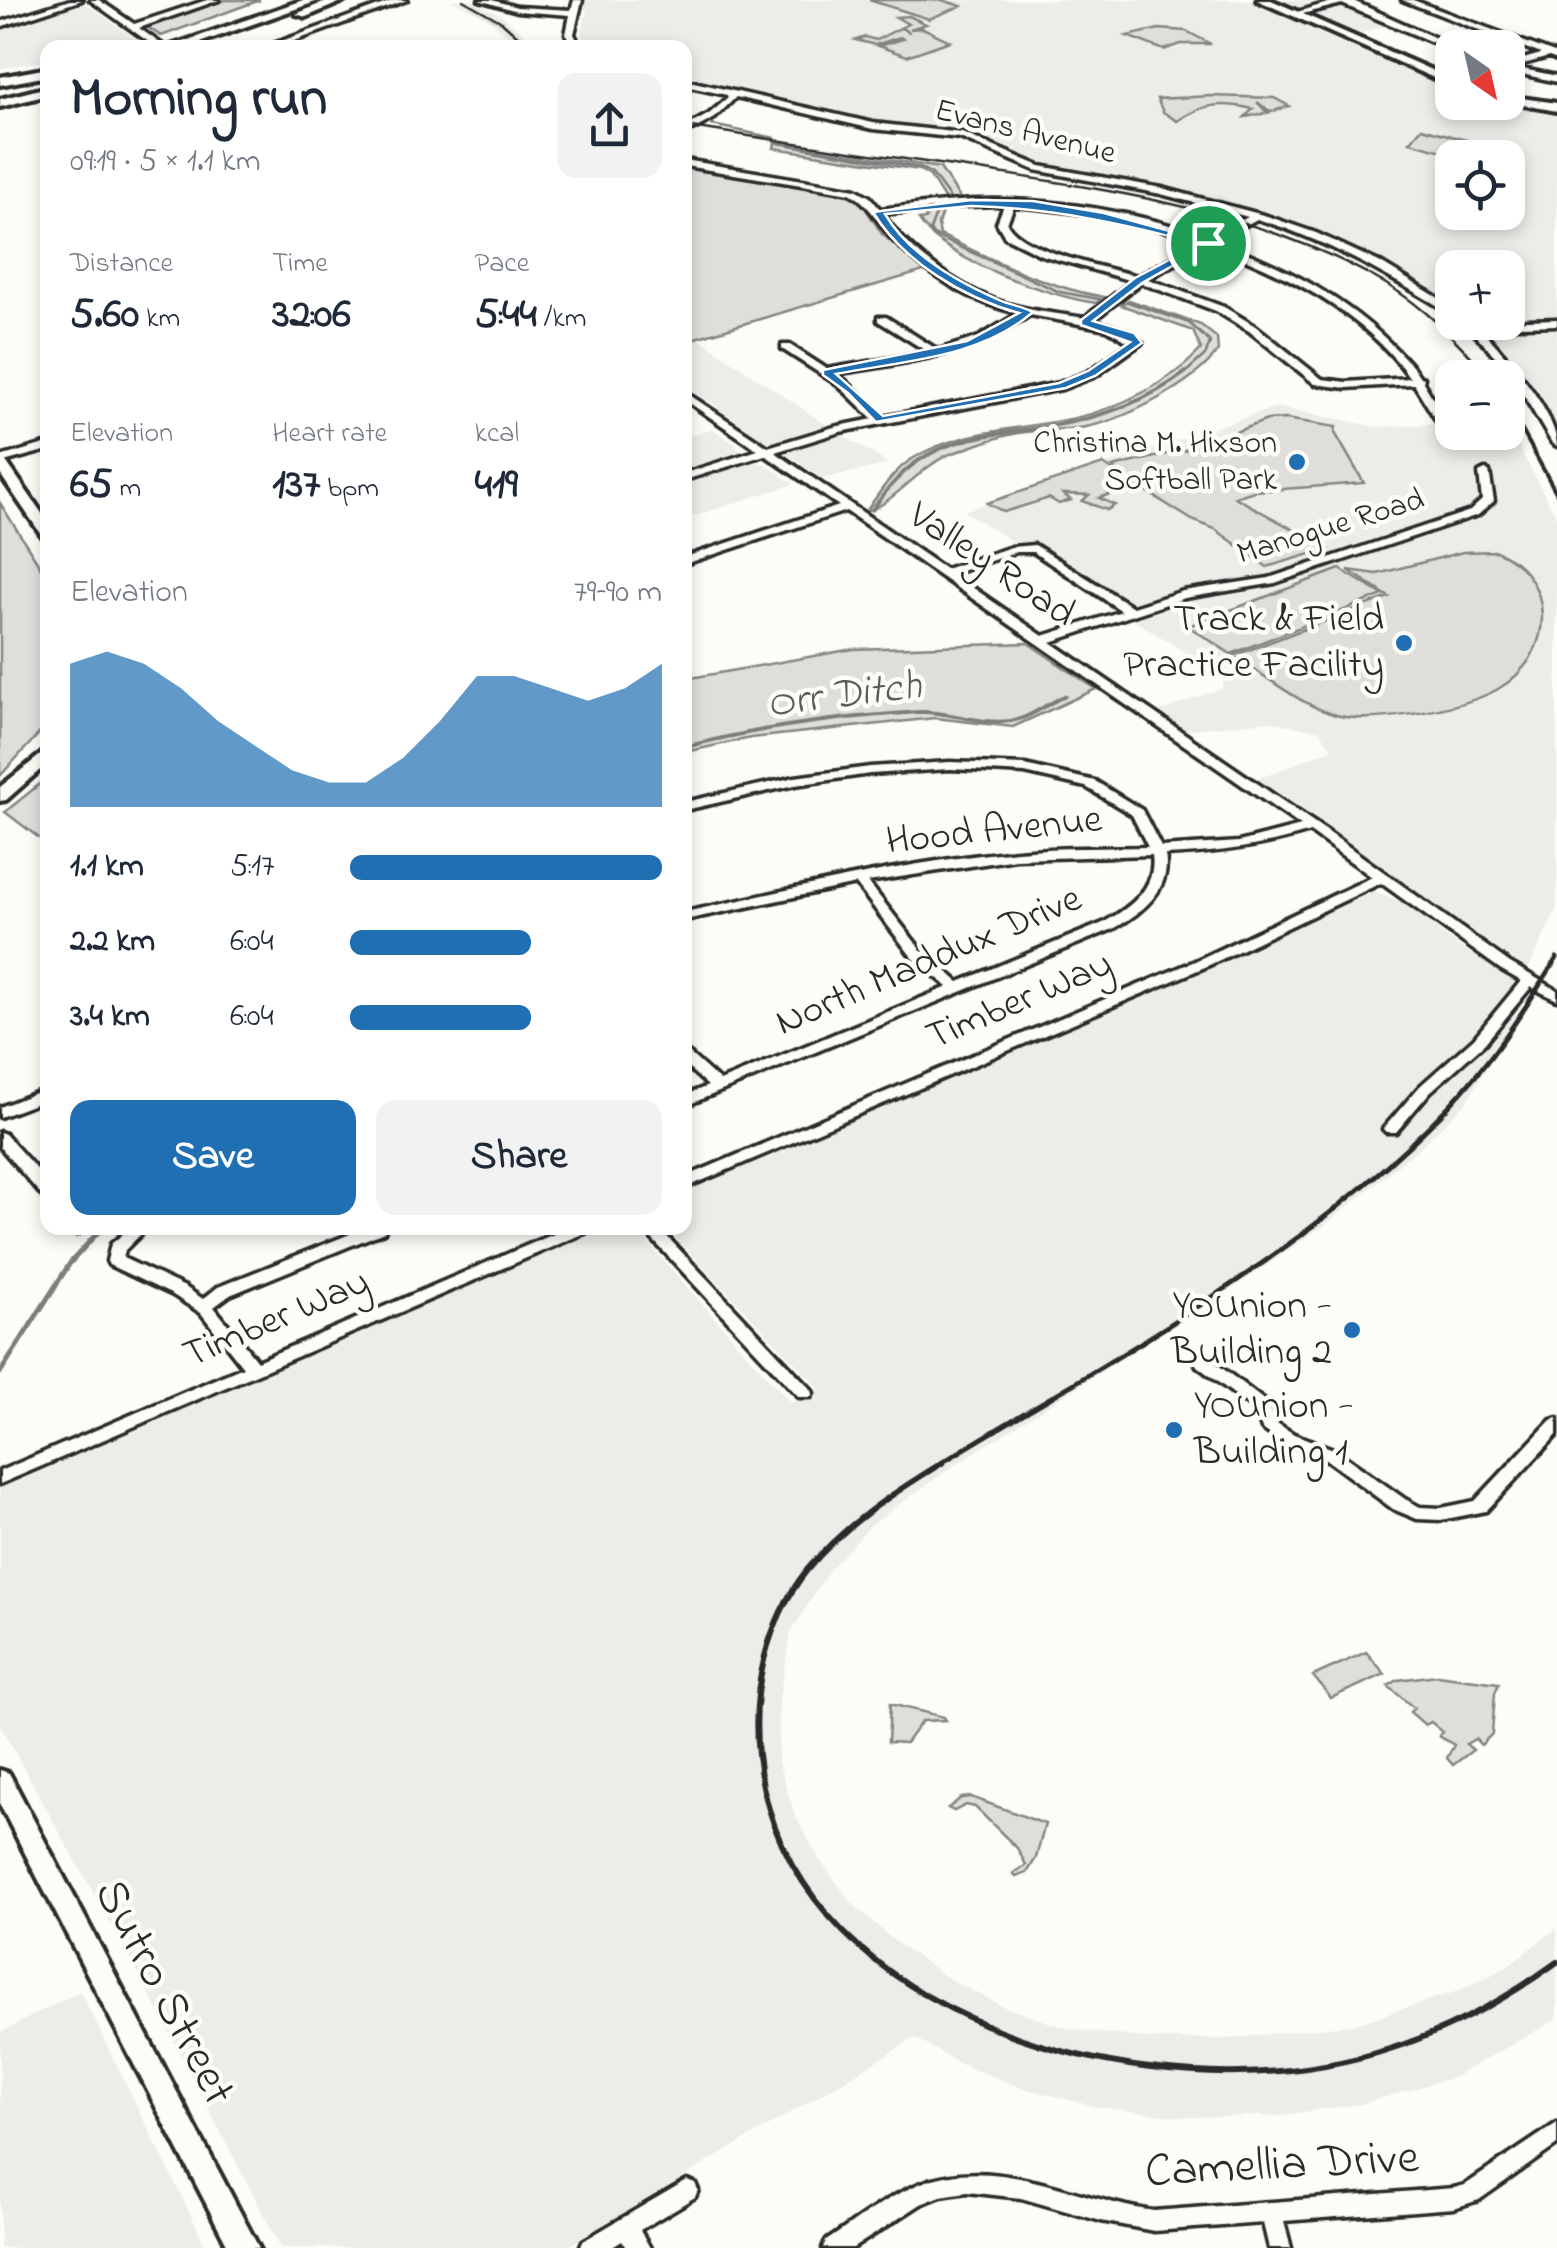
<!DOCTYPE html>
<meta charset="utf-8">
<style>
:root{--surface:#fff;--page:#f2f2f3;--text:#1f2937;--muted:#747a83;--accent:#1f6fb2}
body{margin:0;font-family:"Indie Flower",sans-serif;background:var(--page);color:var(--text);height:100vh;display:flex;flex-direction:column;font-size:38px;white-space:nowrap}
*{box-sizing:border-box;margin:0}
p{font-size:32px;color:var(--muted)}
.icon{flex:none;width:55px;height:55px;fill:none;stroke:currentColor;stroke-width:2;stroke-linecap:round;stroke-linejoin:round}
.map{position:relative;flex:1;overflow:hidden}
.drawer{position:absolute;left:40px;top:40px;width:652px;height:1195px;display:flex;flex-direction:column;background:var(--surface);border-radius:20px;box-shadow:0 5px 15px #0003}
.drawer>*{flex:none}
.needle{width:65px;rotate:146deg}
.controls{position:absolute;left:1435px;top:30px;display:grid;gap:20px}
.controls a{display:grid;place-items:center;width:90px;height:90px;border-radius:20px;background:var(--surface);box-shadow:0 5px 15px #0003;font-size:50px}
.pin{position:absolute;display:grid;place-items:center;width:85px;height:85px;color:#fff;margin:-42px;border:5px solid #fff;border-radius:50%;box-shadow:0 2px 10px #0007}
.round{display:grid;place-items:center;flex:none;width:105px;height:105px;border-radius:20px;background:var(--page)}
.summary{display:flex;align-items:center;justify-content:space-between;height:170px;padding:0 30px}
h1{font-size:55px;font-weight:700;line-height:75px}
.figures{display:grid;grid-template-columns:repeat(3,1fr);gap:15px;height:170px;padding:10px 30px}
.figures div{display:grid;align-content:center}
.figures b{font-size:42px;font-weight:700}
.figures small{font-size:28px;font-weight:400}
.figures p{font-size:28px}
.chart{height:280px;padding:20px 30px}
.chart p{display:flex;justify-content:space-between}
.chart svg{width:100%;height:180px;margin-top:10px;fill:var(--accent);opacity:.7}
.button{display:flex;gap:20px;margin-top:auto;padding:20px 30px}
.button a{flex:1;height:115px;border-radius:20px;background:var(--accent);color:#fff;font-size:40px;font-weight:700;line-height:115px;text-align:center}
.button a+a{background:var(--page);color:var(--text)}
ul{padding:0 30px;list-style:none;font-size:32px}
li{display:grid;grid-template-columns:160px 120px 1fr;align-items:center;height:75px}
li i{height:25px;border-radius:12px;background:var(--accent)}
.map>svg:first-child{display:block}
</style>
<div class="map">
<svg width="1557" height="2248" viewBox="0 0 1557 2248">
<rect width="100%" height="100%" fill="#fdfcf7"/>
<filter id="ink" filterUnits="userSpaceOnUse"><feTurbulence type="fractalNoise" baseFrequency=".01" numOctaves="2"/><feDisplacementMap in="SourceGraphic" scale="20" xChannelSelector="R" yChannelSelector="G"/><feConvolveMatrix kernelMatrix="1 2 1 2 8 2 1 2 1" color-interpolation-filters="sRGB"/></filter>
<g filter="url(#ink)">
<path fill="#edece8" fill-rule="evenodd" d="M 451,0 L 470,0 L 500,14 L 540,47 L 521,47 L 486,17 Z
M 584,0 L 1337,0 L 1285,14 L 1310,29 L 1452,89 L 1452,102 L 1496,103 L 1557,112 L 1557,430 L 1509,354 L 1475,323 L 1508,322 L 1508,268 L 1452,268 L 1452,305 L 1395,271 L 1280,219 L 1175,191 L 1033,164 L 967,135 L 885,125 L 685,79 L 685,48 L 590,47 L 581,35 L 587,10 L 582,8 ZM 1452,158 L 1508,158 L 1508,212 L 1452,212 Z
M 79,4 L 86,4 L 140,42 L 107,47 L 48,48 L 47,60 L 0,69 L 0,29 Z
M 1345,5 L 1393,24 L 1357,34 L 1314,14 Z
M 697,337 L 829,427 L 778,443 L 766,441 L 685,385 L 685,341 Z
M 1277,407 L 1377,427 L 1452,423 L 1452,432 L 1508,432 L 1508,427 L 1557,518 L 1557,908 L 1528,970 L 1257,779 L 1332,749 L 1320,731 L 1268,721 L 1186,730 L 1159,712 L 1222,688 L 1225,678 L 964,511 Z
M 713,429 L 737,446 L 741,454 L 685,473 L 685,438 Z
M 839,433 L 889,464 L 822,479 L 786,453 Z
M 746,462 L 765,464 L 794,484 L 694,516 L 685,509 L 685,482 Z
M 1373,892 L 1400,901 L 1460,947 L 1530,989 L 1467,1102 L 1419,1148 L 1329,1222 L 1251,1276 L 955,1465 L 872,1524 L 829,1570 L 791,1632 L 779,1699 L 778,1762 L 795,1816 L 819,1859 L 851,1902 L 894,1941 L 951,1980 L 1006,2008 L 1069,2029 L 1149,2039 L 1226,2039 L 1356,2024 L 1458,1991 L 1503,1969 L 1557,1928 L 1557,2019 L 1454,2077 L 1361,2104 L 1277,2116 L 1182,2117 L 1096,2107 L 1020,2087 L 960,2064 L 915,2038 L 565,2248 L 281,2248 L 145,1986 L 0,1725 L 0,1488 L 606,1228 L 637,1231 L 791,1403 L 819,1388 L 666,1228 L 685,1228 L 685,1191 Z
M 80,1991 L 129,2090 L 207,2248 L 0,2248 L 0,2033 Z"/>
<path fill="#dfdeda" stroke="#858482" stroke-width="2.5" d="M 225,0 L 260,0 L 161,36 L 147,27 Z
M 869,0 L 942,0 L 961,6 L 929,19 Z
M 909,16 L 926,24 L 910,29 L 923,28 L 950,41 L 907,56 L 878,46 L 903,39 L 900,37 L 875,45 L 856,40 L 865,37 L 876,40 L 908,24 L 896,17 Z
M 1159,29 L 1186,31 L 1211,44 L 1181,44 L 1164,50 L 1127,36 Z
M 1211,96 L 1274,98 L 1289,106 L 1271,112 L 1257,102 L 1268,113 L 1245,117 L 1253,109 C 1222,102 1204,103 1177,121 L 1163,112 L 1157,99 Z
M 1422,128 L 1510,152 C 1484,168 1438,149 1410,142 Z
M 775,142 L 940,168 L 962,201 L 946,202 L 930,176 L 920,170 L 774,148 Z
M 685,168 L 847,194 L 862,203 L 882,234 L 924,271 L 685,341 Z
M 943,209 L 938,224 L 940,235 C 994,260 1045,287 1104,297 L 1096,303 C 1051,297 943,260 919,220 L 926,219 L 924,210 Z
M 1129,300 L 1201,325 L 1217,338 L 1218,351 C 1193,385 1122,422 1080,428 C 1060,430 1039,429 1019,433 C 997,436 974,446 953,453 C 924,462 884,512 867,510 C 880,492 893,471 912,459 C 960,429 1021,430 1075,418 C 1117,409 1172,382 1201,349 L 1193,331 L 1121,305 Z
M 1286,419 L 1336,427 L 1335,433 L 1364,483 L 1254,491 L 1235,497 L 1328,549 L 1267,567 L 1215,529 L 1192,520 L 1136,485 L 1099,498 L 1115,505 L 1107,510 L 1082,501 L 1089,495 L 1063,494 L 1071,500 L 1059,504 L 1049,498 L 1004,512 L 987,503 L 1103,464 L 1124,477 L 1113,467 L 1193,448 L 1267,420 Z
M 0,503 L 47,577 L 47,725 L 0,776 Z
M 1496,551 C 1557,576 1557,655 1498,689 C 1465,708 1377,724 1340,716 C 1303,708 1266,675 1233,656 L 1389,597 L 1348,570 L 1377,574 L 1463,552 Z
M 1340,569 L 1383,595 L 1231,654 L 1188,626 Z
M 1028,643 L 1096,689 L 1013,727 L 935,718 L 751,738 L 685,752 L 685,679 L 853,649 Z
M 47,778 L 47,844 L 5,812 Z
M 1366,1652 L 1385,1674 L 1331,1698 L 1313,1676 Z
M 1437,1675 L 1499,1683 L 1495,1693 L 1492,1734 L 1481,1745 L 1475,1739 L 1466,1744 L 1473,1750 L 1453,1765 L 1447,1758 L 1454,1745 L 1439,1736 L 1443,1732 L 1431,1722 L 1425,1725 L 1410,1712 L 1414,1708 L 1388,1686 L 1398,1680 Z
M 890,1704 L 944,1717 L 946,1720 L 922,1721 L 906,1743 L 888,1742 Z
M 971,1797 L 1045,1824 L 1036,1858 L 1027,1873 L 1016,1877 L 1013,1874 L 1026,1865 L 1017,1848 L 975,1807 L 966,1805 L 954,1811 L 948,1808 L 961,1798 Z"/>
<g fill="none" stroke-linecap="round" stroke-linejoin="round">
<path stroke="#7e7d7b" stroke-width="2.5" d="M 901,28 L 909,32
M 685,119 L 694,121
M 712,125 L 775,138
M 778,143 L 921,168 L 932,174 L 951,200
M 937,211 L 930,230 L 933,235 L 1060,292 L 1099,299
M 1128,302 L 1189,323 L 1210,342 L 1206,354 L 1183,375"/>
<path stroke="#7e7d7b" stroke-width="4" d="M 872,510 C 887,489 903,469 926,456 C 963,434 1010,433 1052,426 C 1099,418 1148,401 1186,372
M 685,747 C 760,727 842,717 919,712 C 949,711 981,725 1010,721 C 1030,719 1047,703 1065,696"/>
<path stroke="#7e7d7b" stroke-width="5" d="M 0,1373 L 70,1263 L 102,1228"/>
<g stroke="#2b2b2b" stroke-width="7">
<path id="minor" d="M 70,0 L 82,0 L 0,27 L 0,22 Z
M 90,0 L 99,0 L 134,24 L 207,0 L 219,0 L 139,28 L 167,48 L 157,48 Z
M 395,0 L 407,0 L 275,48 L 262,48 Z
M 479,0 L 492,0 L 517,7 L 571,10 L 574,0 L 582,0 L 574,34 L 581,48 L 573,48 L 566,34 L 570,15 L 517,11 Z
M 1338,0 L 1351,0 L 1458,48 L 1451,50 L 1342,4 L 1294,16 L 1290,14 Z
M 1402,0 L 1413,0 L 1557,54 L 1557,60 L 1549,57 L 1513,67 L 1557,76 L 1557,82 L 1508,71 L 1508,63 L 1541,54 Z
M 685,80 L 873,123 L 962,133 L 1040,166 L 1162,188 L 1267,216 L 1316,233 L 1379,262 L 1452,306 L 1452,313 L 1448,312 C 1385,274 1329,241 1257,219 L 1217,241 C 1283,266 1345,297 1395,348 C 1404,357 1413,366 1420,377 L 1424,378 L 1423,382 L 1448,423 L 1447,425 L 1439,425 L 1414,384 L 1346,388 L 1315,384 L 1249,331 L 1216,311 L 1141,283 L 1094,320 L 1129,332 L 1142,343 L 1096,376 L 1062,389 L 840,432 L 775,452 L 945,569 L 1011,547 L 1035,545 L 1133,607 L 1183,591 L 1269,578 L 1470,511 L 1482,500 L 1479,473 L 1485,470 L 1489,471 L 1494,501 L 1478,515 L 1275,583 L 1185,598 L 1051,642 L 1331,834 L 1510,963 L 1557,990 L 1557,1000 L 1531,987 L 1484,1044 L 1430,1092 L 1396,1132 L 1386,1132 L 1383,1129 L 1420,1086 L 1474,1038 L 1521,981 L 1500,969 L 1381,883 L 1205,967 L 685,1188 L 685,1177 L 1195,961 L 1372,877 L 1310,832 C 1262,847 1215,853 1165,855 C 1172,890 1140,914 1113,929 L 685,1106 L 685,1095 L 708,1086 L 685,1065 L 685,1052 L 690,1054 L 720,1081 L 948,987 L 912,957 L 856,884 L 685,920 L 685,912 C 795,889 905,861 1018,851 C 1061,847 1105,848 1148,847 L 1132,815 L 1086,787 L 1025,773 L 950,769 L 870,774 L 795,785 L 685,810 L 685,802 L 795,777 L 870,767 L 950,762 L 1025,765 L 1095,781 L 1142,810 L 1161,847 L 1239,842 L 1301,826 L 846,511 L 685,564 L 685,557 L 839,506 L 765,455 L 685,480 L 685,473 L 758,450 L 685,400 L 685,392 L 768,447 L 834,427 L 873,419 L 838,385 L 782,349 L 782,345 L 790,345 L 827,369 L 928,352 L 878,321 L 878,317 L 886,317 L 938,350 L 979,337 L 1019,313 C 973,304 925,273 892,239 C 878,223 870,204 850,193 L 685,166 L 685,160 L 856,189 L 870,197 L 880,209 C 913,205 946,201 980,200 C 1053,198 1140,212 1209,238 L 1248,217 L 1161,194 L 1035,170 L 960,138 L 873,129 L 736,97 L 715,118 L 685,134 L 685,127 L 709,114 L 728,98 L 727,95 L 685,86 ZM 1004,205 L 997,223 L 1005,237 L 1041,255 L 1132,281 L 1084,318 C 1061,314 1037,312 1015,306 C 968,295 910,254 883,214 L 964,206 ZM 1014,206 C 1077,211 1142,220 1202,242 L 1138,276 C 1107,268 1021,251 1007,223 ZM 1210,245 C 1284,273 1362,311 1410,378 L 1346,382 L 1322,379 L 1257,327 L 1224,307 L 1148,279 ZM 1030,315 L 1107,329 L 1130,343 L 1088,372 L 1059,383 L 883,417 L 846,381 L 835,374 C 908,362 967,357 1030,315 ZM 1016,552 L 1033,552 L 1122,611 L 1043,636 L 953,574 ZM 1152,855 C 1157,889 1129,908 1103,923 L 959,982 L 922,951 L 868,882 L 1016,859 Z
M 1557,319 L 1557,325 L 1479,327 C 1503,352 1557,412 1557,446 L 1552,443 L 1511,374 L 1464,322 Z
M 48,443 L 48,450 L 0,463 L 0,457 Z
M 48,1088 L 48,1099 L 0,1117 L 0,1107 Z
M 0,1132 L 5,1134 L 48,1182 L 48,1198 L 43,1197 L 0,1147 Z
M 68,1228 L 84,1228 L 85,1229 L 77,1234 L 71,1233 Z
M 130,1228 L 147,1228 L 125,1250 L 123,1258 L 185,1287 L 203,1299 L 218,1287 L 365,1228 L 386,1228 L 384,1232 L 230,1295 L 214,1307 L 257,1361 L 568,1228 L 589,1228 L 587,1232 L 0,1484 L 0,1471 L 243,1367 L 201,1313 L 173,1295 L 109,1265 L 107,1261 L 111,1244 Z
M 642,1228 L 659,1228 L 811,1389 L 813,1393 L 811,1397 L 799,1397 Z
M 1203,1356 L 1209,1358 L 1269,1404 L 1275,1422 L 1294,1434 L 1336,1450 L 1405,1499 L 1420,1507 L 1441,1508 L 1475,1501 L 1551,1420 L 1557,1418 L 1557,1435 L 1486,1511 L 1441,1520 L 1417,1519 L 1393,1509 L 1324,1458 L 1282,1442 L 1262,1429 L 1256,1411 L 1197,1366 L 1195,1362 L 1197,1358 Z
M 1557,2123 L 1557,2145 L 1479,2200 L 1454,2208 L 1284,2221 L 1291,2248 L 1269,2248 L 1263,2223 L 1154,2231 L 1101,2221 L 1021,2198 L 967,2192 L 941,2196 L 921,2204 L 853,2248 L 823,2248 L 826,2241 C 856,2221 885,2198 919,2184 C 996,2152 1077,2201 1154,2211 L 1454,2188 L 1465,2185 Z
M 687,2180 L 695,2183 L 698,2190 L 695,2197 L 640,2230 L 650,2248 L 626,2248 L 622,2241 L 611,2248 L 580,2248 L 583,2241 Z"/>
</g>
<g stroke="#2b2b2b" stroke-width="8">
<path id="major" d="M 1257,0 L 1271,0 L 1452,79 L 1452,86 Z
M 1508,96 L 1557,103 L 1557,111 L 1508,102 Z
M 0,459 L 5,460 L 48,522 L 48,538 L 43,537 L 0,474 Z
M 48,749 L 48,763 L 6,800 L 0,801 L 0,787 Z
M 0,1770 L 9,1773 L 259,2248 L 229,2248 L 0,1805 Z"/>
</g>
<g stroke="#2b2b2b" stroke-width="8">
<path id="highway" d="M 303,0 L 321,0 L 185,48 L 165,48 Z
M 329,0 L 346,0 L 306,17 L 296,14 Z
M 48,68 L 48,76 L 0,85 L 0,77 Z
M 48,87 L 48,95 L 0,107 L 0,99 Z"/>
</g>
<use href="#minor" fill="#fdfcf7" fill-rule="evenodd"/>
<use href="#major" fill="#fdfcf7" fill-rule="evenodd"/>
<use href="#highway" fill="#fdfcf7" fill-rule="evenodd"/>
<path stroke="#2b2b2b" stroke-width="2.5" d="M 463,0 L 502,22 L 531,48
M 685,126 C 785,142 886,156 986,171 C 1122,192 1266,213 1386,284 C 1426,308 1457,341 1488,375"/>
<path stroke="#2b2b2b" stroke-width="4" d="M 1486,372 L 1491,378
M 1508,405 L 1557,494"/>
<path stroke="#2b2b2b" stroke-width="5" d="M 938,1465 C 1113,1358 1306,1256 1449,1106 C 1492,1061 1524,1010 1557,958"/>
<path stroke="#2b2b2b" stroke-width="6" d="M 942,1463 C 893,1493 844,1525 807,1570 C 766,1622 751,1691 758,1755 C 785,2007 1112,2103 1325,2065 C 1411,2050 1487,2013 1557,1962"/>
</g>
</g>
<path fill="#1f6fb2" stroke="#fff" stroke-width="2.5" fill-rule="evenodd" d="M 971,200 L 1033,201 L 1104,213 L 1213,243 L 1142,283 L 1093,321 L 1134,333 L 1142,343 L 1095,376 L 1066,388 L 876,422 L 848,393 L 823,375 L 823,370 L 967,341 L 1019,313 C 964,298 903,262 873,212 ZM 971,206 C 1050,208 1122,223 1199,244 L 1135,278 L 1081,320 L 1081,325 L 1130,342 L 1088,371 L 1059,383 L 883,416 L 836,374 C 902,361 981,358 1033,312 C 1023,306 1008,305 997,299 C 956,281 908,253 885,214 Z"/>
<g fill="#1f6fb2" stroke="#fdfcf7" stroke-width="4">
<circle cx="1297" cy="462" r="10"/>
<circle cx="1404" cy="643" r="10"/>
<circle cx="1352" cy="1330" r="10"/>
<circle cx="1174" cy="1430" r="10"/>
</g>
<g text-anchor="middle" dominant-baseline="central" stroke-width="9" stroke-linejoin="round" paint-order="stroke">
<g font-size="32" fill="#2b2b2b" stroke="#fdfcf7">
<text transform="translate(1025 133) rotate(14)">Evans Avenue</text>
<text transform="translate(1331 528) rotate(-17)">Manogue Road</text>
</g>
<g font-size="32" fill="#2b2b2b" stroke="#fdfcf7" text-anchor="end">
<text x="1277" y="444">Christina M. Hixson<tspan x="1277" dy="37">Softball Park</tspan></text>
</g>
<g font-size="40" fill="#2b2b2b" stroke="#fdfcf7">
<text transform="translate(991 566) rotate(34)">Valley Road</text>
<text transform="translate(994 832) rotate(-6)">Hood Avenue</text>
<text transform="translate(929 962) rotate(-23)">North Maddux Drive</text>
<text transform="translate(1020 1002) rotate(-23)">Timber Way</text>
<text transform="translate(277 1320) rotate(-23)">Timber Way</text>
</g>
<g font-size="40" fill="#2b2b2b" stroke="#fdfcf7" text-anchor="end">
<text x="1384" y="620">Track &amp; Field<tspan x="1384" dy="46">Practice Facility</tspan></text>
<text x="1332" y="1307">YOUnion -<tspan x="1332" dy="46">Building 2</tspan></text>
<text x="1194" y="1407" text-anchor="start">YOUnion -<tspan x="1194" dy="46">Building 1</tspan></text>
</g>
<g font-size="42" font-style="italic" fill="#5b5b5a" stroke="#fdfcf7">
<text transform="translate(844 696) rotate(-7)">Orr Ditch</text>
</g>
<g font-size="48" fill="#2b2b2b" stroke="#fdfcf7">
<text transform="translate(163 1993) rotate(62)">Sutro Street</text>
<text transform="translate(1282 2166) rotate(-3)">Camellia Drive</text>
</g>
</g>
</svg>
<div class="controls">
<a><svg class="needle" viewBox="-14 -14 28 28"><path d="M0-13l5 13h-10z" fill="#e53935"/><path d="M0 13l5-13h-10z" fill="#747a83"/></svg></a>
<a><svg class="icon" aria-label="locate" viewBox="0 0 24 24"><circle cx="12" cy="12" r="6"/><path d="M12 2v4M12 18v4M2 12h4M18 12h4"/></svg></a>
<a>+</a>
<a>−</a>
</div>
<div class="pin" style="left:1208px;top:243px;background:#1e9e55"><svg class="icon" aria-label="arrive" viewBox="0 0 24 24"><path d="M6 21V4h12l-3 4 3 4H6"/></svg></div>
<section class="drawer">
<div class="summary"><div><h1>Morning run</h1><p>09:19 · 5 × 1.1 km</p></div><a class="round"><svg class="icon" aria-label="share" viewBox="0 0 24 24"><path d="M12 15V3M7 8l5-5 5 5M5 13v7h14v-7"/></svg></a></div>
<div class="figures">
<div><p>Distance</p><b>5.60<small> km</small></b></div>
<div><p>Time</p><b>32:06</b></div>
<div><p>Pace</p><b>5:44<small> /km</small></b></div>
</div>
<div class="figures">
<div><p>Elevation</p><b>65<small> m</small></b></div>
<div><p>Heart rate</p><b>137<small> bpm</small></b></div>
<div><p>kcal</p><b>419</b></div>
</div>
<div class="chart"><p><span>Elevation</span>79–90 m</p>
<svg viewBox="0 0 160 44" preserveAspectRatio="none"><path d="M0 44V9L10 6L20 9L30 15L40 23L50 29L60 35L70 38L80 38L90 32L100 23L110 12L120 12L130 15L140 18L150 15L160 9V44z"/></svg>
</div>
<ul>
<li><b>1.1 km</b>5:17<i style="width:100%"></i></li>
<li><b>2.2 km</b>6:04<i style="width:58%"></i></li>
<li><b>3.4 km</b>6:04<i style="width:58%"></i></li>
</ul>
<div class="button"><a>Save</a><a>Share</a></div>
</section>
</div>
